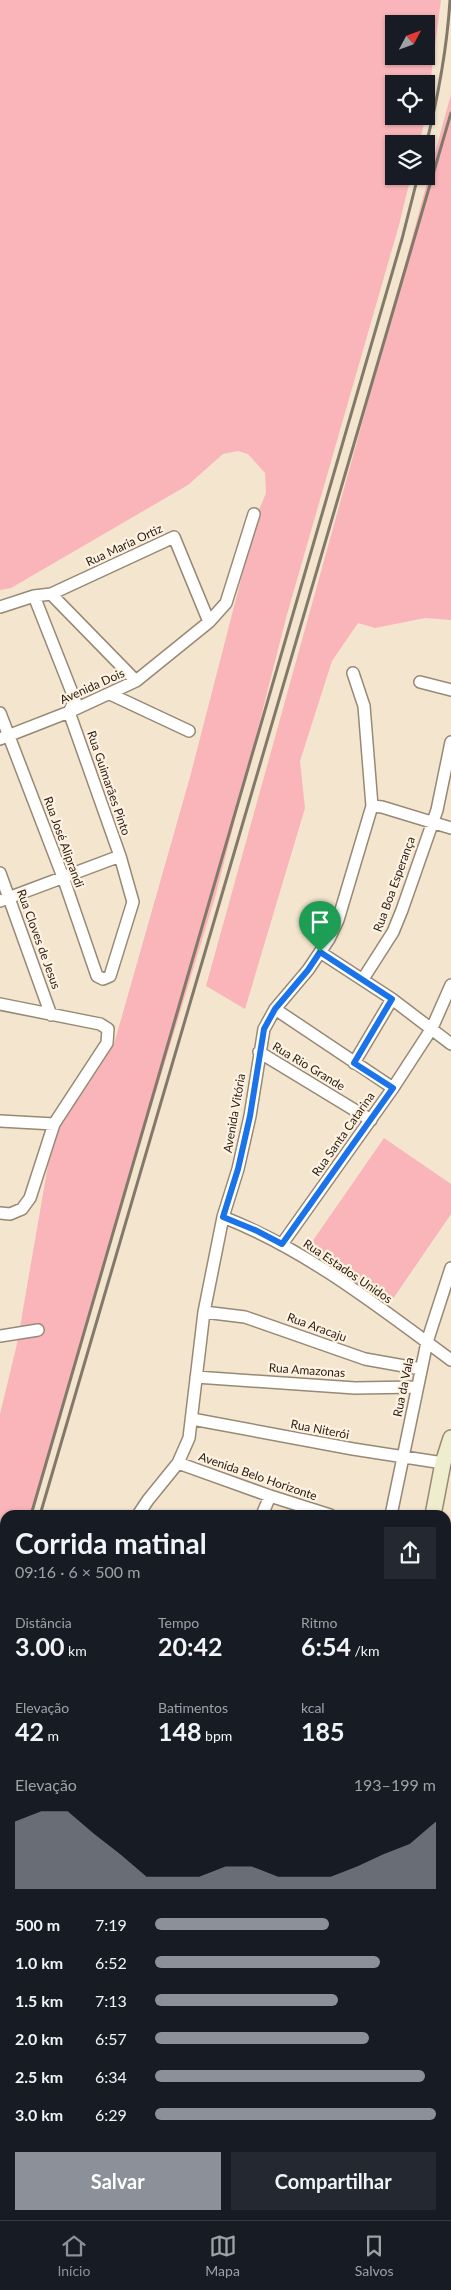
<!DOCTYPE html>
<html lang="pt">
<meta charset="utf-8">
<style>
:root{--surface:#171b24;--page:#242831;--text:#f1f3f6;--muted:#9ea1a6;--line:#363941;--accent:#8c9099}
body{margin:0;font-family:Lato,sans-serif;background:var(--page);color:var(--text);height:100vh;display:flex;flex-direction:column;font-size:19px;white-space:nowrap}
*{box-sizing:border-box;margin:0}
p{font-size:16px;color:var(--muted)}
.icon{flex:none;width:28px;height:28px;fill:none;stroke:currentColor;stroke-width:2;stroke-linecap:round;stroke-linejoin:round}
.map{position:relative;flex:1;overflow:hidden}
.drawer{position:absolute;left:0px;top:1510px;width:451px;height:710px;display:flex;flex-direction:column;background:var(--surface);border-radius:15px 15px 0 0;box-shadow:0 1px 4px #0004}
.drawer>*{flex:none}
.needle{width:32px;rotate:49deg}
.buttons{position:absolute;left:385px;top:15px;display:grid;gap:10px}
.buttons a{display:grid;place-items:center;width:50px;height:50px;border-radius:0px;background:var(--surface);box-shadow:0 1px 4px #0004;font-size:25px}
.pin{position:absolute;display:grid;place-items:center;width:42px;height:42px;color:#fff;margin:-51px -21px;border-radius:50% 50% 50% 0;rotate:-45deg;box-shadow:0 0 5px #0007}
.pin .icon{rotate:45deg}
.round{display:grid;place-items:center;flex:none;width:52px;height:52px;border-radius:0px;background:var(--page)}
.summary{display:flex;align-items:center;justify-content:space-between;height:85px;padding:0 15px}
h1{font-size:28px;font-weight:700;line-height:38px}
.figures{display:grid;grid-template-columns:repeat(3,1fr);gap:8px;height:85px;padding:5px 15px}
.figures div{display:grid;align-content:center}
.figures b{font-size:25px;font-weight:700}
.figures small{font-size:14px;font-weight:400}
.figures p{font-size:14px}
.chart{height:140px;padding:10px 15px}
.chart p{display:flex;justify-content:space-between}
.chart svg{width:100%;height:90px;margin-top:5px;fill:var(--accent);opacity:.7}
.button{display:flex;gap:10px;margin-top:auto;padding:10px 15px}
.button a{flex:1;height:58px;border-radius:0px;background:var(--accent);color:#fff;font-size:20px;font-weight:700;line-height:58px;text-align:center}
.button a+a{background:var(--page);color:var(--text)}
ul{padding:0 15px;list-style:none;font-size:16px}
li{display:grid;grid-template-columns:80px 60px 1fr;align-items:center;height:38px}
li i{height:12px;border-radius:6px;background:var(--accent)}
.tabs{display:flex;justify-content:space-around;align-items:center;height:70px;border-top:1px solid var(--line);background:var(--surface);font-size:14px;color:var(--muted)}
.tabs a{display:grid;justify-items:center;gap:2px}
.tabs .selected{color:var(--accent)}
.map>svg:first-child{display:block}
</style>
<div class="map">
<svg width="451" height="2220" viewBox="0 0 451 2220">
<rect width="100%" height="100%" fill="#f4e5cf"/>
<path fill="#f9b5b9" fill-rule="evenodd" d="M 0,0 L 441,0 L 426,114 L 426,84 L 394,84 L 394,116 L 426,116 L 419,144 L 394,144 L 394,176 L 411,176 L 399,225 L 286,618 L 216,894 L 120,1210 L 31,1515 L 5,1515 L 5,1599 L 0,1615 L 0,1414 L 17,1344 L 48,1165 L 63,1118 L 90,1082 L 114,1044 L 190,777 L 259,510 L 266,493 L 265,473 L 248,454 L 238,451 L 223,454 L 188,485 L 11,588 L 0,590 ZM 394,24 L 426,24 L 426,56 L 394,56 Z
M 451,94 L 451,620 L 425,618 L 375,628 L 358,623 L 332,661 L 300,761 L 305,808 L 245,1009 L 206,986 L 358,438 Z
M 384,1138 L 451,1184 L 451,1214 L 386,1309 L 305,1252 Z"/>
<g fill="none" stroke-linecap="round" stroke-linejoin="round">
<path stroke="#62814f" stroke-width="3" d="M 446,1817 L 451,1810
M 393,2220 L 394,2215"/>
<g stroke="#978975" stroke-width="14">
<path id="street" d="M 51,594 L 136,681
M 0,607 L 34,596 L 51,594 L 174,537 L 209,622
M 353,673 L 364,706 L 372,806
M 420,682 L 451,690
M 110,694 L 189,731
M 0,713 L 63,877 L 97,976 L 103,979 L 110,976 L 133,902 L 120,856 L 69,712 L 75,700 L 34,596
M 0,739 L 69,712 L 136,681 L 209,622 L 226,603 L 254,514
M 372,806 L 382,807 L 451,828
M 0,873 L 51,1015
M 0,901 L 120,856
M 320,952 L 392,999 L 451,1044
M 363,979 L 393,932 L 402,910 L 437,810 L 451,742
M 0,1004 L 100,1024 L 108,1029 L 107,1043 L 54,1124 L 30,1198 L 22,1209 L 10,1214 L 0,1213
M 275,1009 L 393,1088
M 259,1052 L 371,1120
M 354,1063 L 392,999
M 0,1121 L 54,1124
M 223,1217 C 307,1250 379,1307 451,1360
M 282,1244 L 393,1088 L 432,1028 L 451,985
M 204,1312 L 245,1317 L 365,1359 L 421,1369
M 0,1336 L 38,1330
M 196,1377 L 355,1388 L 417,1387
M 192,1419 L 353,1449 L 443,1463
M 178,1463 L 270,1496 L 330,1515
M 138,1515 L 148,1500 L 178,1463 L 189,1438 L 204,1312 L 223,1217 L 238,1169 L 250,1116 L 264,1029 L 275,1009 L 308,970 L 329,939 L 338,920 L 372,806
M 262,1515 L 270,1496
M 391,1515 L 427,1342 L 451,1268
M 446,1556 L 451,1559
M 446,1659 L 451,1661
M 446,1769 L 451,1761
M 449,1831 L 451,1834
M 446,1911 L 451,1907
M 446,1986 L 451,1977
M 0,2034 L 5,2033
M 446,2096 L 451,2090
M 70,2215 L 70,2220
M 122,2220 L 123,2215
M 201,2220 L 202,2215
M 310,2220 L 316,2215"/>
</g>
<g stroke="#978975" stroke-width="18">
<path id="secondary" d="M 433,1515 L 443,1463 L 451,1438
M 259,2220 L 260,2215"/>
</g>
<use href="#street" stroke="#fff" stroke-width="11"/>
<use href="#secondary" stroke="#eeedce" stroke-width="15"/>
<path stroke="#83796a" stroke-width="3" d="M 426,145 C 438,97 447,49 450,0
M 31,1515 L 402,239 L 418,176
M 40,1515 L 451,113
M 0,1623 L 5,1606
M 0,1653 L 5,1636"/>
</g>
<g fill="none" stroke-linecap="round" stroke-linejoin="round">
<g stroke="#fff" stroke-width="10">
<path id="route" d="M 320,952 L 392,999 L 354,1063 L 393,1088 L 282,1244 L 255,1230 L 223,1217 L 238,1169 L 250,1116 L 264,1029 L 275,1009 L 308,970 Z"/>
</g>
<use href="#route" stroke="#1a73e8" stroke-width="6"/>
</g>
<g text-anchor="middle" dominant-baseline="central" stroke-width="4.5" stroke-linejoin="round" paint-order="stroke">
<g font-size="12" fill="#241e16" stroke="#fff2e1">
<text transform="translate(124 545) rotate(-25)">Rua Maria Ortiz</text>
<text transform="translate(92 686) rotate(-24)">Avenida Dois</text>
<text transform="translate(109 783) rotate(71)">Rua Guimarães Pinto</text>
<text transform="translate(64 842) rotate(70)">Rua José Aliprandi</text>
<text transform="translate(394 884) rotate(-70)">Rua Boa Esperança</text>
<text transform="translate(39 939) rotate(70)">Rua Cloves de Jesus</text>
<text transform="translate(309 1066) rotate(31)">Rua Rio Grande</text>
<text transform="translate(234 1113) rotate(-80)">Avenida Vitória</text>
<text transform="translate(343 1134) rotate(-55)">Rua Santa Catarina</text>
<text transform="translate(348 1271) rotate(34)">Rua Estados Unidos</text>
<text transform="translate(317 1327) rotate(20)">Rua Aracaju</text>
<text transform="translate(307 1370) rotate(4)">Rua Amazonas</text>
<text transform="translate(403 1387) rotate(-78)">Rua da Vala</text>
<text transform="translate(320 1429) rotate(11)">Rua Niterói</text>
<text transform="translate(258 1476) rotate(19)">Avenida Belo Horizonte</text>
</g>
</g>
</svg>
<div class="buttons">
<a><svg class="needle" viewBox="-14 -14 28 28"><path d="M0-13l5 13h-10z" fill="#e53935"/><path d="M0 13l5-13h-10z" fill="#9ea1a6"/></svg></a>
<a><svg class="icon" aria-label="locate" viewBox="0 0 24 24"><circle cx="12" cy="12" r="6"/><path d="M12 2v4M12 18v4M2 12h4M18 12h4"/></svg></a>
<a><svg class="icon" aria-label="layers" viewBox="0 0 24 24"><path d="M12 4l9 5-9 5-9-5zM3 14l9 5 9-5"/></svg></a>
</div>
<div class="pin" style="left:320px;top:952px;background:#1e9e55"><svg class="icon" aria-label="arrive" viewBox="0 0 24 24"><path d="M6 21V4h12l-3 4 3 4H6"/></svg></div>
<section class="drawer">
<div class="summary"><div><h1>Corrida matinal</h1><p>09:16 · 6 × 500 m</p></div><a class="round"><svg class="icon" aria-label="share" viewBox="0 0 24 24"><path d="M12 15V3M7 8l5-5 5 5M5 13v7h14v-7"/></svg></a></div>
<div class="figures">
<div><p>Distância</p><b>3.00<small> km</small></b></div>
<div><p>Tempo</p><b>20:42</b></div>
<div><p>Ritmo</p><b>6:54<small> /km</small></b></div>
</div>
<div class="figures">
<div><p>Elevação</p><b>42<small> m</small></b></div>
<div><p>Batimentos</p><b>148<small> bpm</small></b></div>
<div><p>kcal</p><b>185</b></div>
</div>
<div class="chart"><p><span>Elevação</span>193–199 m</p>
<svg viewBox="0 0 160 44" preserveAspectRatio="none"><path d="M0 44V11L10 6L20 6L30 17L40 27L50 38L60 38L70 38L80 33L90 33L100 38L110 38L120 38L130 33L140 27L150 22L160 11V44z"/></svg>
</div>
<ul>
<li><b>500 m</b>7:19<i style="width:62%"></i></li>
<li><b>1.0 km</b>6:52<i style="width:80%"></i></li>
<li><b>1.5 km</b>7:13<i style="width:65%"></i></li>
<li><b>2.0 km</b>6:57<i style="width:76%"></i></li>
<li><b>2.5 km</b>6:34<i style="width:96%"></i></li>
<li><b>3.0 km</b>6:29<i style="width:100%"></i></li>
</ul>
<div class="button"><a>Salvar</a><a>Compartilhar</a></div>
</section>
</div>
<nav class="tabs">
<a class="selected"><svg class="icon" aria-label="home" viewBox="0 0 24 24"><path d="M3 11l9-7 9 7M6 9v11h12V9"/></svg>Início</a>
<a><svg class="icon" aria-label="map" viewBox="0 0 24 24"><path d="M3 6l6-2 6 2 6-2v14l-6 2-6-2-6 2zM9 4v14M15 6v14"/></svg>Mapa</a>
<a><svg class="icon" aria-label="saved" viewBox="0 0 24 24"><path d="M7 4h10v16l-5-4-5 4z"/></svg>Salvos</a>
</nav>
